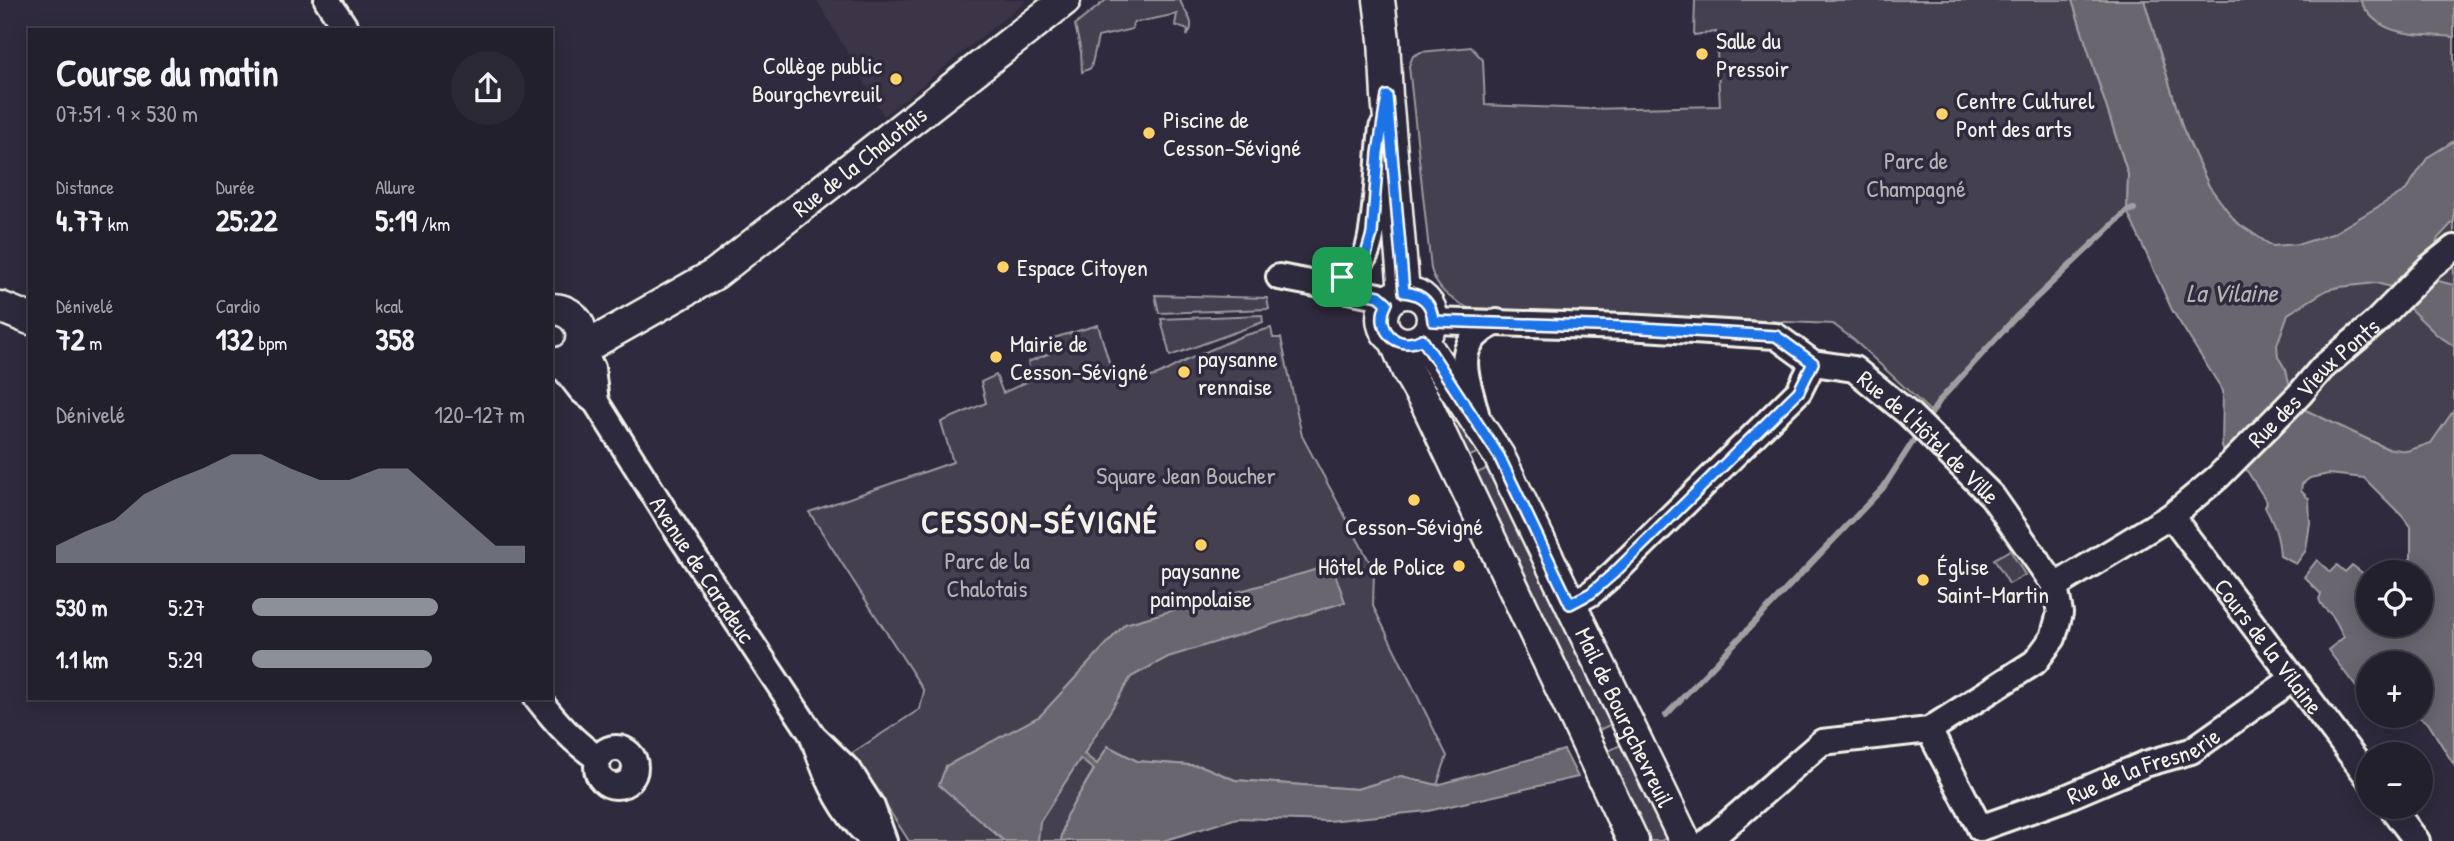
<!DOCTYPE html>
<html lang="fr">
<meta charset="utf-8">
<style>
:root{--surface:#23202e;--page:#2b2836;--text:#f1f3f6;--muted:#a3a3aa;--line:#403e4a;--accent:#8c9099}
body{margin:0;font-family:"Patrick Hand",sans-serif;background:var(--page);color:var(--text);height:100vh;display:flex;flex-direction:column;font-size:26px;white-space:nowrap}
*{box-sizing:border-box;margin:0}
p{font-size:23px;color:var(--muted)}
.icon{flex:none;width:38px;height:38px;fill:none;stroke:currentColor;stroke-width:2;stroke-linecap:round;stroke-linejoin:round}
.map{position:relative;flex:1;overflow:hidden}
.panel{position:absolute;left:28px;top:28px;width:525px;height:672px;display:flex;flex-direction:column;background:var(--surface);border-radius:0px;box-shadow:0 4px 18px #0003,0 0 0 2px var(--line)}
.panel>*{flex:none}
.buttons{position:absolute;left:2356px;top:560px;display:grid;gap:14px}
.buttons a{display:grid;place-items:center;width:77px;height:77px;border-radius:50%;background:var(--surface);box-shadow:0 4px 18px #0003,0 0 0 2px var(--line);font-size:35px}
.pin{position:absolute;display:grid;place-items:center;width:60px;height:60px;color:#fff;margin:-30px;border-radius:14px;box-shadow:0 4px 10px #0006}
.round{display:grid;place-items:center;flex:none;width:74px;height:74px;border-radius:37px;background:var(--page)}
.overview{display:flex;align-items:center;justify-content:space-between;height:119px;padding:0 28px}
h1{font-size:38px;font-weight:800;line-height:52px}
.metrics{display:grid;grid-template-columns:repeat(3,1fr);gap:10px;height:119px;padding:7px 28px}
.metrics div{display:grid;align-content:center}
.metrics b{font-size:30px;font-weight:800}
.metrics small{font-size:19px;font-weight:400}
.metrics p{font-size:19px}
.chart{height:196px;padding:14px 28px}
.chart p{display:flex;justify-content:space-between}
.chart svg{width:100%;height:126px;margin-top:7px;fill:var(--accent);opacity:.7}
ul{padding:0 28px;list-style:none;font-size:23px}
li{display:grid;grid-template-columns:112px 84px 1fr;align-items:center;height:52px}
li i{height:18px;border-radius:9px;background:var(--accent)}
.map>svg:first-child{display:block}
</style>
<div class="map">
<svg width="2454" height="841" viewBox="0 0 2454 841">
<rect width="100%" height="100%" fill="#2f2a3d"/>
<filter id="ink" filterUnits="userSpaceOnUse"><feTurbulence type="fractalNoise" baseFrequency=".0143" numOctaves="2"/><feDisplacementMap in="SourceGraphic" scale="14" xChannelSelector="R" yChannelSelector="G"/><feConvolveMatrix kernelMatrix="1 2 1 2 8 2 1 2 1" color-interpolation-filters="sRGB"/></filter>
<g filter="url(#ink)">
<path fill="#3b3647" d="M 817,0 L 1027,0 L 884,116 Z"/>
<path fill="#454050" stroke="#9c989c" stroke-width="2" d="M 1106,0 L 1180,0 C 1184,14 1198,21 1187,36 L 1188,30 L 1175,25 L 1177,14 L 1133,23 L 1132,29 L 1098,37 L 1091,68 L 1082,72 L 1081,52 L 1075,25 Z
M 1695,0 L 2072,0 L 2128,174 L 2127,211 L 2015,318 L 1940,400 L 1932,413 L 1854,340 L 1833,324 L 1468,308 C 1449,298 1437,290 1431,269 L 1409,66 L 1413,56 L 1421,52 L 1471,47 L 1483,60 L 1485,105 L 1588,109 L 1720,106 L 1716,32 L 1694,35 Z
M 2144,0 L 2454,0 L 2454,519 L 2386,448 L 2299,407 L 2273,377 L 2209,186 L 2183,129 Z
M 1155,295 L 1267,298 L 1269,309 L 1159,313 Z
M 1262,315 L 1263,322 L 1170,356 L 1161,319 Z
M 1098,325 L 1116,386 L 1158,375 L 1185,361 L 1242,336 L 1271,328 L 1273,338 L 1281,338 L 1302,436 L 1374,570 L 1373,606 L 1447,756 L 1437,785 L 1401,776 L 1357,789 L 1235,780 L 1202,766 L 1137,761 L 1108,746 L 1066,816 L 1061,841 L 909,841 L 852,753 L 920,709 L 924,691 L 809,512 L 953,462 L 941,422 L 986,403 L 981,382 L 996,375 L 1003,393 L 1031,380 L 1028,362 L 1053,352 L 1050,339 Z
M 1431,364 L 1485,449 L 1460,461 L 1416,370 Z
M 1494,465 L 1618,721 L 1591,734 L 1469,477 Z
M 2010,550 L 2025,575 L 2009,584 L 1994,559 Z
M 1626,742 L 1673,835 L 1661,841 L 1645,841 L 1603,754 Z"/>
<path fill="#6a6670" stroke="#a19ea0" stroke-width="2" d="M 2072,0 L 2144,0 L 2183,129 L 2209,186 L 2236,222 L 2272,246 L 2300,244 L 2332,234 L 2406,190 L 2428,157 L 2454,141 L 2454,221 L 2438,238 L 2429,263 L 2398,292 L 2391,287 L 2376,283 L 2339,287 L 2327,290 L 2288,314 L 2277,345 L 2278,357 L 2286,370 L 2291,391 L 2227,458 L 2222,447 L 2223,391 L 2172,310 L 2127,211 L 2128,174 Z
M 2360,0 L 2454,0 L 2454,37 C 2416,33 2379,39 2360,0 Z
M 2427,278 L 2454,285 L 2454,346 L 2436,334 L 2406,305 Z
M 2299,407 L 2386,448 L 2407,451 L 2431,443 L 2454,410 L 2454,765 L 2428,723 L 2417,716 L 2420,716 L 2420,663 L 2368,663 L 2368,692 L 2356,687 L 2328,650 L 2344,637 C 2340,630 2338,624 2333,617 C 2327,608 2323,611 2319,599 L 2321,594 L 2304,577 L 2317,560 L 2330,572 L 2337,565 L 2345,572 L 2352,565 L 2368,577 L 2368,625 L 2420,625 L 2420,572 L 2398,572 L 2411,558 L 2411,528 L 2402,516 L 2364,478 L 2329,474 L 2310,478 L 2302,484 L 2301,491 L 2309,499 L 2310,523 L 2306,550 L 2296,564 L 2280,556 C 2279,537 2274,524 2265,507 L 2267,502 L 2244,466 Z
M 1332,565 L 1345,602 L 1168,657 L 1131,677 L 1084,754 L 1097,764 L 1108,746 L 1137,761 L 1202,766 L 1235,780 L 1357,789 L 1401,776 L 1437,785 L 1564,750 L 1578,777 L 1428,811 L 1328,821 L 1237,818 L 1163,841 L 1061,841 L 1066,816 L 1094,770 L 1080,759 L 1040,822 L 1038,841 L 1004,841 L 939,785 L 946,766 L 1040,716 L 1125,624 Z"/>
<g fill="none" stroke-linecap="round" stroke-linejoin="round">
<path stroke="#a19ea0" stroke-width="6" d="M 1925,423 L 1940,400 L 2015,318 L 2127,211 L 2134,209
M 1666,715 L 1883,488 L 1919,432"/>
<g stroke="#f4f1e8" stroke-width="30">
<g id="minor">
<path d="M 327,0 L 347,30"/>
<path d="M 1279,277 L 1379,296 L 1387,303"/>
<path d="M 1321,285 C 1337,279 1352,273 1363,259 C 1377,242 1378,155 1382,128"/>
<path id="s1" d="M 1433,321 L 1626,327 L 1776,336 L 1813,363 L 1854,369 L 1909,414 L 1992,496 L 2055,586 L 2060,613 L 2053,638 L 2035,662 L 1929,730 L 1822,742 L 1708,841"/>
<path d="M 581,347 L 592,368 L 596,402"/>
<path id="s2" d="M 560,363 L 582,391 L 596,402 L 670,520 L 813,736 L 850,772 L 861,790 L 872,807 L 884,841"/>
<path d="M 1476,413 C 1466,374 1450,343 1497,322"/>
<path id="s3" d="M 2171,516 L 2368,777"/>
<path id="s4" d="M 2055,586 L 2171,516 L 2218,477 L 2300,394 L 2322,368 L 2375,323 L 2429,268 L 2454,248"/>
<path d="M 1570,604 L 1591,593 L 1614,573 L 1799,391 L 1813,363"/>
<path d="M 537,698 C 556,722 573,742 599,759"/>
<path d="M 1929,730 L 1980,828"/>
<path d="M 814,740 C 825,771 836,801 858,825 C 863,831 869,835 874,841"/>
<circle cx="616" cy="767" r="19"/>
<path d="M 2391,807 L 2417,841"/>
<path id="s5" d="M 1980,828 L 2065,798 L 2145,764 L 2191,751 L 2294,678"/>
</g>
</g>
<g stroke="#f4f1e8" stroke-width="35">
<g id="major">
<path d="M 1379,0 L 1384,40 L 1387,96 L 1404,292"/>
<circle cx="1407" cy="318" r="25"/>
<path d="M 0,307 L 30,319"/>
<path d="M 551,309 C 590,309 593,362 551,364"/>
<path id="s6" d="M 1422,339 L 1499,456 L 1685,841"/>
<path d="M 1395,341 L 1407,370 L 1428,407 L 1633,841"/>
<path id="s7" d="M 581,347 L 593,343 L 715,274 L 1065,0"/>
</g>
</g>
<use href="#minor" stroke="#2f2a3d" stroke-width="24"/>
<use href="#major" stroke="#2f2a3d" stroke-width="30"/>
</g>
</g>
<g fill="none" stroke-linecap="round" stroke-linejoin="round" filter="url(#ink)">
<g stroke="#fff" stroke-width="14">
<path id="route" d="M 1387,96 L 1404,292 C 1422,294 1432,303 1433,321 L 1626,327 L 1776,336 L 1813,363 L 1799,391 L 1614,573 L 1591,593 L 1570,604 L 1499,456 L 1422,339 C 1397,353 1373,328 1387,303 L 1379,296 L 1321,285 L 1345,275 L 1365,258 L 1372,234 L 1378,153 Z"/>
</g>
<use href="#route" stroke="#1a73e8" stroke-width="9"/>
</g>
<g fill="#ffd166" stroke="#2f2a3d" stroke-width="2.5">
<circle cx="1702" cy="54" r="7"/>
<circle cx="896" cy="79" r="7"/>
<circle cx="1942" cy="114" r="7"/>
<circle cx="1149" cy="133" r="7"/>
<circle cx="1003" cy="267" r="7"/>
<circle cx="996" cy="357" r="7"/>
<circle cx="1184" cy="372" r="7"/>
<circle cx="1414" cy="500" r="7"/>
<circle cx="1201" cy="545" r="7"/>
<circle cx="1459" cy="566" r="7"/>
<circle cx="1923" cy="580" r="7"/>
</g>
<g text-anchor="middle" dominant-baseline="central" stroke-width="7" stroke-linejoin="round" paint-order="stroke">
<g font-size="24" fill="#f4f1e8" stroke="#2f2a3d" text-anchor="start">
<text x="1716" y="40">Salle du<tspan x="1716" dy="28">Pressoir</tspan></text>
<text x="882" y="65" text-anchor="end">Collège public<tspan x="882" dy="28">Bourgchevreuil</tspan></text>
<text x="1956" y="100">Centre Culturel<tspan x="1956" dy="28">Pont des arts</tspan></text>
<text x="1163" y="119">Piscine de<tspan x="1163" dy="28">Cesson-Sévigné</tspan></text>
<text x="1017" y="267">Espace Citoyen</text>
<text x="1010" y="343">Mairie de<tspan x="1010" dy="28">Cesson-Sévigné</tspan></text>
<text x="1198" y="358">paysanne<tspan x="1198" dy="28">rennaise</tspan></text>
<text x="1414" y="526" text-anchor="middle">Cesson-Sévigné</text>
<text x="1445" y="566" text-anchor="end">Hôtel de Police</text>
<text x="1937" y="566">Église<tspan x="1937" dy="28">Saint-Martin</tspan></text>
<text x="1201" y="570" text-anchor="middle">paysanne<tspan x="1201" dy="28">paimpolaise</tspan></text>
</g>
<g font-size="24" fill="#f4f1e8" stroke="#2f2a3d">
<text stroke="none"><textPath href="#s7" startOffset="336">Rue de la Chalotais</textPath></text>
<text stroke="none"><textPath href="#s4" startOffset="331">Rue des Vieux Ponts</textPath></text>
<text stroke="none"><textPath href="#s1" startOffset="532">Rue de l'Hôtel de Ville</textPath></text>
<text stroke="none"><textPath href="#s2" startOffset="252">Avenue de Caradeuc</textPath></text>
<text stroke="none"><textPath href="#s3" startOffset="163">Cours de la Vilaine</textPath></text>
<text stroke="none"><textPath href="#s6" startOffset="430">Mail de Bourgchevreuil</textPath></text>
<text stroke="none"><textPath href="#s5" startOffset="175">Rue de la Fresnerie</textPath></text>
</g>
<g font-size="24" fill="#b7b3b3" stroke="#2f2a3d">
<text x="1916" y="160">Parc de<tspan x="1916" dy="28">Champagné</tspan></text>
<text x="1186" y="475">Square Jean Boucher</text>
<text x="987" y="560">Parc de la<tspan x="987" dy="28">Chalotais</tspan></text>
</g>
<g font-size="26" font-style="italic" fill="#b6b2b2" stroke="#2f2a3d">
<text x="2232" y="292">La Vilaine</text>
</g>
<g font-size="32" font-weight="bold" letter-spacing="2" fill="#f4f1e8" stroke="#2f2a3d">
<text x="1040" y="521">CESSON-SÉVIGNÉ</text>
</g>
</g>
</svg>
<div class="buttons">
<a><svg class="icon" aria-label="locate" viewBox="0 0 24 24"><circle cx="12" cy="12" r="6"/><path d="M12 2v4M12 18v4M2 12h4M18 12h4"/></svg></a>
<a>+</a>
<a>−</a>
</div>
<div class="pin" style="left:1342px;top:277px;background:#1e9e55"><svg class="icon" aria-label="arrive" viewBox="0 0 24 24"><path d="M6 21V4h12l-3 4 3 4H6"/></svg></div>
<section class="panel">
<div class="overview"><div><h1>Course du matin</h1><p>07:51 · 9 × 530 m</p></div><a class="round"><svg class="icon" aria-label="share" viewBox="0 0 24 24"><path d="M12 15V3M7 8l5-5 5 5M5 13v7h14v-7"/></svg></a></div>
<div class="metrics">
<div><p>Distance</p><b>4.77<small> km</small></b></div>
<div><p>Durée</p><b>25:22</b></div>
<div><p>Allure</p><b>5:19<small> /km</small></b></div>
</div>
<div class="metrics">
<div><p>Dénivelé</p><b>72<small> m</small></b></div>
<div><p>Cardio</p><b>132<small> bpm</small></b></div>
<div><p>kcal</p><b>358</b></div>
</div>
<div class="chart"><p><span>Dénivelé</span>120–127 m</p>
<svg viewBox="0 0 160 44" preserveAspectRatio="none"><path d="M0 44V38L10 33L20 29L30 20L40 15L50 11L60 6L70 6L80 11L90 15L100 15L110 11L120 11L130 20L140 29L150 38L160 38V44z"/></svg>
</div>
<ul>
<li><b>530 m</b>5:27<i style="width:68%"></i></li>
<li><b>1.1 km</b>5:29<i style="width:66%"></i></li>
</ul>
</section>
</div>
